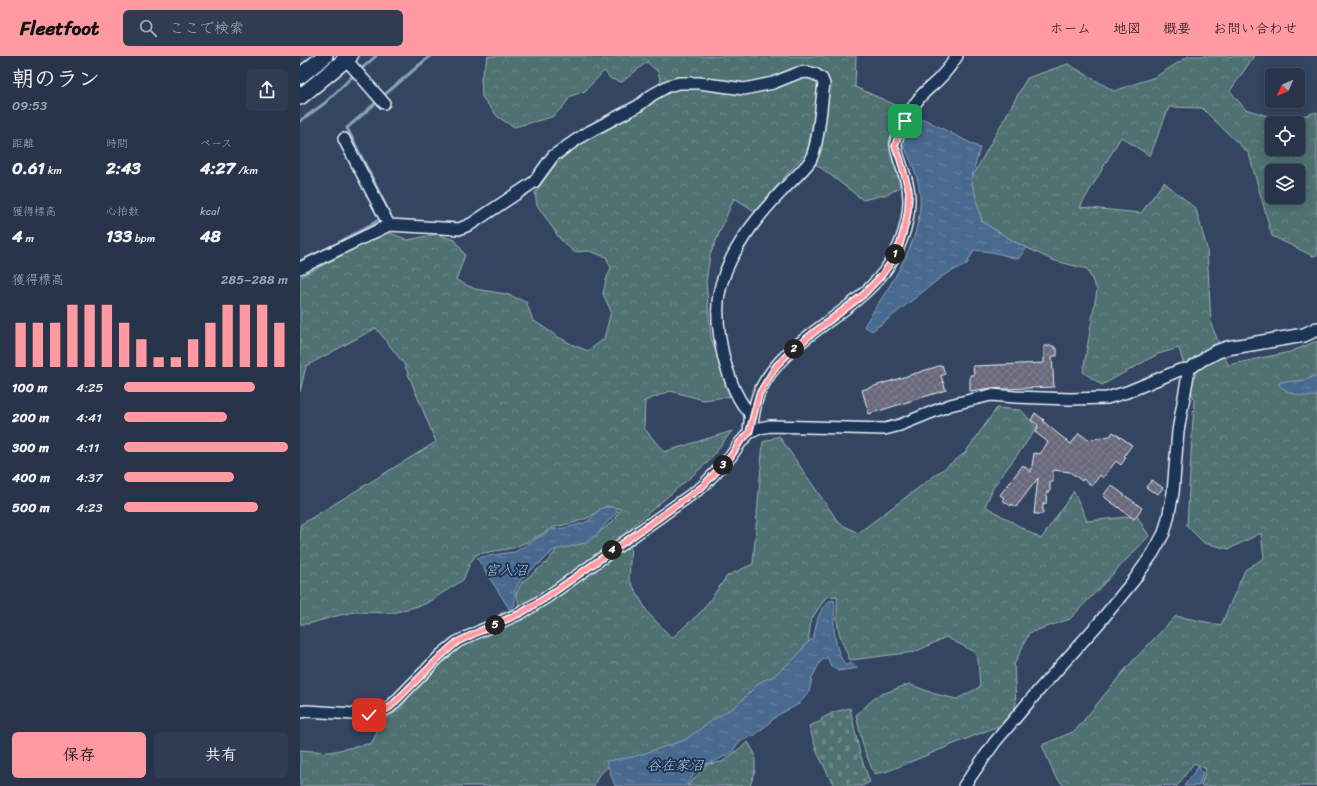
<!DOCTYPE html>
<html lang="ja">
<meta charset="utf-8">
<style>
:root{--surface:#27344a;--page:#2f3c51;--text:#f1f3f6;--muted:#a4aab5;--line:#434f62;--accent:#ff9aa2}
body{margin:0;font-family:Sriracha,"Klee One",sans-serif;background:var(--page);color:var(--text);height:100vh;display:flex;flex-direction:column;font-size:15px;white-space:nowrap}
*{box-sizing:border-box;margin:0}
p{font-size:13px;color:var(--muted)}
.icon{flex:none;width:22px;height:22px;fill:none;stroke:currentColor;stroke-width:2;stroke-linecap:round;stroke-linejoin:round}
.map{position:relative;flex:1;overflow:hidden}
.panel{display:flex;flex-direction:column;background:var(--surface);width:300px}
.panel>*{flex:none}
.needle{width:26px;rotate:225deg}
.tools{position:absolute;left:965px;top:12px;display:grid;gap:8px}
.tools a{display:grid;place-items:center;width:40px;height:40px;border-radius:6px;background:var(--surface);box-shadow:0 2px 10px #0003,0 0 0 1px var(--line);font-size:20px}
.pin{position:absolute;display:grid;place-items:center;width:34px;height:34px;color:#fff;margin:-17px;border-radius:8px;box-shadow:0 2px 6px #0006}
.km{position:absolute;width:20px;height:20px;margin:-10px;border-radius:50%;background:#222;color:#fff;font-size:11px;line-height:20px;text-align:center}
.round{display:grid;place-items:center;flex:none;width:42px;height:42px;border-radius:6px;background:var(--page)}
.overview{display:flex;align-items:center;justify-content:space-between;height:68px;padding:0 12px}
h1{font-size:22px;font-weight:800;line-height:30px}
.stats{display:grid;grid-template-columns:repeat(3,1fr);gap:6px;height:68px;padding:4px 12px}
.stats div{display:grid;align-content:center}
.stats b{font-size:17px;font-weight:800}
.stats small{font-size:11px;font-weight:400}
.stats p{font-size:11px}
.chart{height:112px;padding:8px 12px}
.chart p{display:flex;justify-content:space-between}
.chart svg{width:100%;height:72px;margin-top:4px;stroke:var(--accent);stroke-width:6}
.button{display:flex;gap:8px;margin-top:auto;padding:8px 12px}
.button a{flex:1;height:46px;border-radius:6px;background:var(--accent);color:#111;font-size:16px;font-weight:800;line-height:46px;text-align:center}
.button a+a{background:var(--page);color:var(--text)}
ul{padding:0 12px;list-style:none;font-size:13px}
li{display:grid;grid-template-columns:64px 48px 1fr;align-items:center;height:30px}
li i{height:10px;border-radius:5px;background:var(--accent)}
header{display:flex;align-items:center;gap:24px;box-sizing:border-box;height:56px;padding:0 20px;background:var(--accent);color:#111}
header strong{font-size:19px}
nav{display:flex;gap:22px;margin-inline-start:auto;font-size:14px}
.search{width:280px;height:36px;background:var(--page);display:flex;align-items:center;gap:10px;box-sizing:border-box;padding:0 14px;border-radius:6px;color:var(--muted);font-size:15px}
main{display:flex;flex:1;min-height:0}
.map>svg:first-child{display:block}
</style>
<header>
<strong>Fleetfoot</strong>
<div class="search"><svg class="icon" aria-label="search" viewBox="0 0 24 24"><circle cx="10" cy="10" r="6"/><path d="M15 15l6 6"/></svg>ここで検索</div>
<nav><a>ホーム</a><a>地図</a><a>概要</a><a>お問い合わせ</a></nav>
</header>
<main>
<section class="panel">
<div class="overview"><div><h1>朝のラン</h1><p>09:53</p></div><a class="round"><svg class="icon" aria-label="share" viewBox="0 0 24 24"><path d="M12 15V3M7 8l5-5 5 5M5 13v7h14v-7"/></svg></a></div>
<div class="stats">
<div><p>距離</p><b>0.61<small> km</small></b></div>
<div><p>時間</p><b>2:43</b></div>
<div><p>ペース</p><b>4:27<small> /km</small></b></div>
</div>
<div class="stats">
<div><p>獲得標高</p><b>4<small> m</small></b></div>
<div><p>心拍数</p><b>133<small> bpm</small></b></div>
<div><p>kcal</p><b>48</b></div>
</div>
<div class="chart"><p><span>獲得標高</span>285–288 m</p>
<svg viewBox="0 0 160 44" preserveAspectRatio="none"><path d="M5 44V17M15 44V17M25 44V17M35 44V6M45 44V6M55 44V6M65 44V17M75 44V27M85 44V38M95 44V38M105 44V27M115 44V17M125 44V6M135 44V6M145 44V6M155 44V17"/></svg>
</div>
<ul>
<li><b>100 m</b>4:25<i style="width:80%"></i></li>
<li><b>200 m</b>4:41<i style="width:63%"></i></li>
<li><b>300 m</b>4:11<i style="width:100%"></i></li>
<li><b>400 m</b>4:37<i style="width:67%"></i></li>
<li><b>500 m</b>4:23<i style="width:82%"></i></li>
</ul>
<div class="button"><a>保存</a><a>共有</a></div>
</section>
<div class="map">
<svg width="1017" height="730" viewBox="0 0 1017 730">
<defs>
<pattern id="forest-crowns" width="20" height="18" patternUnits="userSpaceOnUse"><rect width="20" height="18" fill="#507171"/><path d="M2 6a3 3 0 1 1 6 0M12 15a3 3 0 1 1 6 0" fill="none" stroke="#698686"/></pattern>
<pattern id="cemetery-stones" width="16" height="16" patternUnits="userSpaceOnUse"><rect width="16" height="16" fill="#507171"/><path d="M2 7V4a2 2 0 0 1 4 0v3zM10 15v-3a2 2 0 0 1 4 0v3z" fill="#698686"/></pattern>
<pattern id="water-ripples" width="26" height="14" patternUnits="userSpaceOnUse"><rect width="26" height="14" fill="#4a6a8f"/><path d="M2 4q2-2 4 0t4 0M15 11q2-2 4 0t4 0" fill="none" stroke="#6480a0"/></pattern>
<pattern id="building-cross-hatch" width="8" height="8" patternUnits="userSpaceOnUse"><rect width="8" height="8" fill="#6a697b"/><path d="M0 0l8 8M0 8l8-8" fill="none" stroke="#7f7f8e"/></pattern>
</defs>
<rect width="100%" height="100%" fill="#344562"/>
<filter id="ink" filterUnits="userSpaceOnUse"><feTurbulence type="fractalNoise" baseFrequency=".025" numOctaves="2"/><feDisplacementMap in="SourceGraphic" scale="8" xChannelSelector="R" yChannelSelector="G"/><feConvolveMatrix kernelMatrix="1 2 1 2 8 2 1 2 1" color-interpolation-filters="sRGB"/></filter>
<g filter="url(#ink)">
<path fill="url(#forest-crowns)" stroke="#9cb1b4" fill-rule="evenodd" d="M 188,0 L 556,0 L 555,31 L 600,51 L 592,72 L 593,94 L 600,131 L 588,138 L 563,144 L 504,99 L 455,155 L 434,142 L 410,199 L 406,226 L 411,282 L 432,340 L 404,344 L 370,335 L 345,345 L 344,372 L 364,396 L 432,375 L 407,407 L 332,471 L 329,523 L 348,557 L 372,582 L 402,555 L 427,520 L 453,508 L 463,386 L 479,380 L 539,467 L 558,477 L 665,397 L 697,352 L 721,354 L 737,372 L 694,430 L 685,450 L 741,483 L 774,435 L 787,465 L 837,460 L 849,480 L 770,563 L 729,577 L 714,609 L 716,648 L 708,666 L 588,715 L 574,718 L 564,693 L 556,659 L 577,640 L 609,628 L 635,638 L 657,643 L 680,631 L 678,603 L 673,595 L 646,581 L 615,596 L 550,604 C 544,591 537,576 537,562 C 537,554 538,547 537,540 L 526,541 L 511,564 L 508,588 L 496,605 L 387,692 L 312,707 L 298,720 L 294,730 L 0,730 L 0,694 L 30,696 L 72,687 L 81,665 L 99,654 L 108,642 L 149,600 L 204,555 L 212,555 L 219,548 L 216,538 L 222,526 L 246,507 L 255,496 L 259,485 L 298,477 L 312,466 L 321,453 L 306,450 L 290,461 L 273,467 L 254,471 L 231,484 L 213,492 L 177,498 L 170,507 L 163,524 L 125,548 L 93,557 L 55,556 L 40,559 L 8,568 L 0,568 L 0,469 L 136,386 L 104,308 L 76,272 L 6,310 L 0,336 L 0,221 L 88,176 L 108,184 L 136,178 L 155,184 L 165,199 L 156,224 L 175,233 L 206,238 L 226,246 L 233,264 L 255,279 L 271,288 L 288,295 L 304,283 L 311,255 L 303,238 L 306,224 L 311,212 L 306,201 L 289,195 L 274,196 L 260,183 L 237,149 L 235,137 L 252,113 L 277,88 L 332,58 L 364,38 L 358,16 L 347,6 L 322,26 L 311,23 L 304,15 L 285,35 L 271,40 L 262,52 L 252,61 L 214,71 L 198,61 L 182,41 L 181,21 Z
M 889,0 L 954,0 L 930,35 L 945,53 L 984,65 L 1017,56 L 1017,199 L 1013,200 L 972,180 L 949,98 L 902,52 L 869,51 L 850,100 L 821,81 L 780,151 L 841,157 L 864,126 L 896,153 L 907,193 L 911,268 L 928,309 L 990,296 L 1017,285 L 1017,730 L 901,730 L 906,713 L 894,707 L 877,730 L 849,729 L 848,730 L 764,730 L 755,720 L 742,689 L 775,675 L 828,610 L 876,560 L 921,569 L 945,514 L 964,502 L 961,477 L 929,493 L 904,487 L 887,470 L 894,344 L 879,292 L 858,298 L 802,329 L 783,316 L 797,234 L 787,213 L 752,204 L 715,186 L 682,166 L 671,123 L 727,22 L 768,8 L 814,35 L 855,21 ZM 972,67 L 998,67 L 998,93 L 972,93 ZM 972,115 L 998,115 L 998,141 L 972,141 Z
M 448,686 L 455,698 L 455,715 L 450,730 L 387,730 L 408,708 L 422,706 Z"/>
<path fill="url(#cemetery-stones)" stroke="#9cb1b4" d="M 550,652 L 560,698 L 570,726 L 562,730 L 534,730 L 517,696 L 509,670 L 522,665 L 521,663 L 534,656 Z"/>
<path fill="url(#water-ripples)" stroke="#89a0b9" d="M 624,63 L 680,92 L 671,123 L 682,166 L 715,186 L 727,192 L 718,203 L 692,196 L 674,194 L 667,208 L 644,219 L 587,264 L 572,275 L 564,270 C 588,231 623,187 620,139 C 619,122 610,101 602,87 L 612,64 L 616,66 Z
M 1017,319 L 1017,340 L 1016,340 C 1001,341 990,339 979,329 L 980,326 L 1006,324 Z
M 305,451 L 313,451 L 318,455 L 302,472 L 299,477 L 286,487 L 254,494 L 242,506 L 233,512 L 220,525 L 215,535 L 215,549 L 210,554 L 177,502 L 205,497 L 215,496 L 227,488 L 253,473 L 264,472 L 284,467 L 291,463 L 300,453 Z
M 534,544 C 536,551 534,556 534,563 C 533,575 537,601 546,609 L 553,607 L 558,612 L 538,615 L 531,610 L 527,601 L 520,606 L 512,622 L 509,636 L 499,648 L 478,659 L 454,680 L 440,685 L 431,697 L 415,705 L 400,710 L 386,730 L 315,730 L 306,705 L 333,701 L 385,684 L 414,663 L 436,650 L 460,626 L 472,621 L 496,601 L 505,589 L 513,582 L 518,562 L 523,551 L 529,545 Z
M 898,711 L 903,717 L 899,730 L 884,730 Z"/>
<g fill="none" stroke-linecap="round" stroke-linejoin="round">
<path stroke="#89a0b9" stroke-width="3" d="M 59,15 L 76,0
M 82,41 L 130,0
M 0,65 L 25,47 L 55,18
M 0,205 L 38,187 L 90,158 L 47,72 L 78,45"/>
</g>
<path fill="url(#building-cross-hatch)" stroke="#e8f1f8" d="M 744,290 L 754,290 L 754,292 L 757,292 L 757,300 L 752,300 L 754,331 L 705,333 L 691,332 L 670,335 L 670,319 L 674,319 L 673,310 L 744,307 Z
M 642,309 L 645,318 L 641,320 L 646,334 L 569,358 L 562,334 Z
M 735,357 L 744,364 L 743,365 L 752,373 L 771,388 L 779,377 L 788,384 L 810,380 L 813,376 L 832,389 L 824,400 L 826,401 L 821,409 L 816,405 L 803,422 L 800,419 L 792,430 L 783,423 L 782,425 L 770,416 L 753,414 L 753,426 L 750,426 L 750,436 L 747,436 L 746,448 L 743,447 L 743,458 L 734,458 L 738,422 L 716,451 L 712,448 L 711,450 L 702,444 L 704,442 L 700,439 L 723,409 L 731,416 L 734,397 L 740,398 L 748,386 L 735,376 L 738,372 L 737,371 L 738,369 L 731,364 Z
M 852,424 L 863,432 L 858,438 L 854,435 L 853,436 L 846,431 Z
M 811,429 L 842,452 L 834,463 L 803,440 Z"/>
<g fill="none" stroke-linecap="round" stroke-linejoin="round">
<g stroke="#e8f1f8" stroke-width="14">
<path id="minor" d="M 43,0 L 84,47
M 44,83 L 89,169
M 0,212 L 89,169 L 159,173 L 171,168 L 234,126 L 253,100 L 285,78 L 338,50 L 352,39 L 368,30 L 379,27 L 399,27 L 444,33 L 473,27 L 498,17 L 507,16 L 515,18 L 522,23 L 524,28 C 521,48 519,88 510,105 C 504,114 489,127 481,136 C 455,163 426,200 419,238 C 415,260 421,298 429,319 C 432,329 437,340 443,349 C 445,352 449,355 450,359 C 451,364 449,372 449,377
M 452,367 C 454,357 455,346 459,337 C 485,278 560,259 592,204 C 605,181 614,149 606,123 C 604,116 595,94 596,88 C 596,81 600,75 603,69 C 608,59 614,48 621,40 C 626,34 633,29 638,24 C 645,17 652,8 657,0
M 0,656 L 7,655 L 69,659 L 81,656 L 90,651 L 141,599 L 157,586 L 180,575 L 221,557 L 247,541 L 402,431 L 431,400 L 440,387 L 449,377 L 460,372 L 470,370 L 585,373 L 600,369 L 650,349 L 691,339 L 715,341 L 770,343 L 807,342 L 827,336 L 880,314 L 889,313 L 907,301
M 664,730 L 695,686 L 739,634 L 799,567 L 834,524 L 853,497 L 864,477 L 868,462 L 873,437 L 878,375 L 889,313"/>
</g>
<g stroke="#e8f1f8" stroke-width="16">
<path id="tertiary" d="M 907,301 L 916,296 L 927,292 L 1004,279 L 1017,273"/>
</g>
<g stroke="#e8f1f8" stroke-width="18">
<path id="secondary" d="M 0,20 L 25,0
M 0,41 L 50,0"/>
</g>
<use href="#minor" stroke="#1d3557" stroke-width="11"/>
<use href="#tertiary" stroke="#1d3557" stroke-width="13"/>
<use href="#secondary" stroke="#1d3557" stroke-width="15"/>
</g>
</g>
<g fill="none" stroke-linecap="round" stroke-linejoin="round" filter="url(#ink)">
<g stroke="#fff" stroke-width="8">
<path id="route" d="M 69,659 L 81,656 L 90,651 L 141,600 L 157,586 L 180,575 L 221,557 L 247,541 L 402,431 L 431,400 L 440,386 L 449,377 L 459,338 L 476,310 L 490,296 L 513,277 L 563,239 L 581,220 L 592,205 L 600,188 L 606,166 L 608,154 L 609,135 L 600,103 L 595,90 L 598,80 L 605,65"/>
</g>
<use href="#route" stroke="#ff9aa2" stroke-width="5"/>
</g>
<g text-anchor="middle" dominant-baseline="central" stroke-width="4" stroke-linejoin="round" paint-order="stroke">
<g font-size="14" font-style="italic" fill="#b1c2d3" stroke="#1d3557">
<text x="206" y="514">宮入沼</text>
<text x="375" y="709">谷在家沼</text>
</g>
</g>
</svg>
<div class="tools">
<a><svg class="needle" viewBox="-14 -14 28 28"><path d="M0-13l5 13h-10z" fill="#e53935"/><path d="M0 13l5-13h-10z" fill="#a4aab5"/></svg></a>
<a><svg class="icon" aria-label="locate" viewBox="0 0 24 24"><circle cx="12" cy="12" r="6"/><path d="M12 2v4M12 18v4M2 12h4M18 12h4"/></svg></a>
<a><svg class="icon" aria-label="layers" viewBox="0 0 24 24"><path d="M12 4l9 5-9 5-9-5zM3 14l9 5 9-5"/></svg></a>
</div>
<div class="pin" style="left:605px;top:65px;background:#1e9e55"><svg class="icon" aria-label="arrive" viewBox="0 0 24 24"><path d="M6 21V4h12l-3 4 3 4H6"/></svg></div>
<div class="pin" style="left:69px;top:659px;background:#d93025"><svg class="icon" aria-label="check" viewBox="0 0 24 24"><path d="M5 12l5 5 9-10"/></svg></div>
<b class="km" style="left:595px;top:198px">1</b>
<b class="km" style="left:494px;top:293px">2</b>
<b class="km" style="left:423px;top:409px">3</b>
<b class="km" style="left:312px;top:494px">4</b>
<b class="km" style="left:195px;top:569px">5</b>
</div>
</main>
